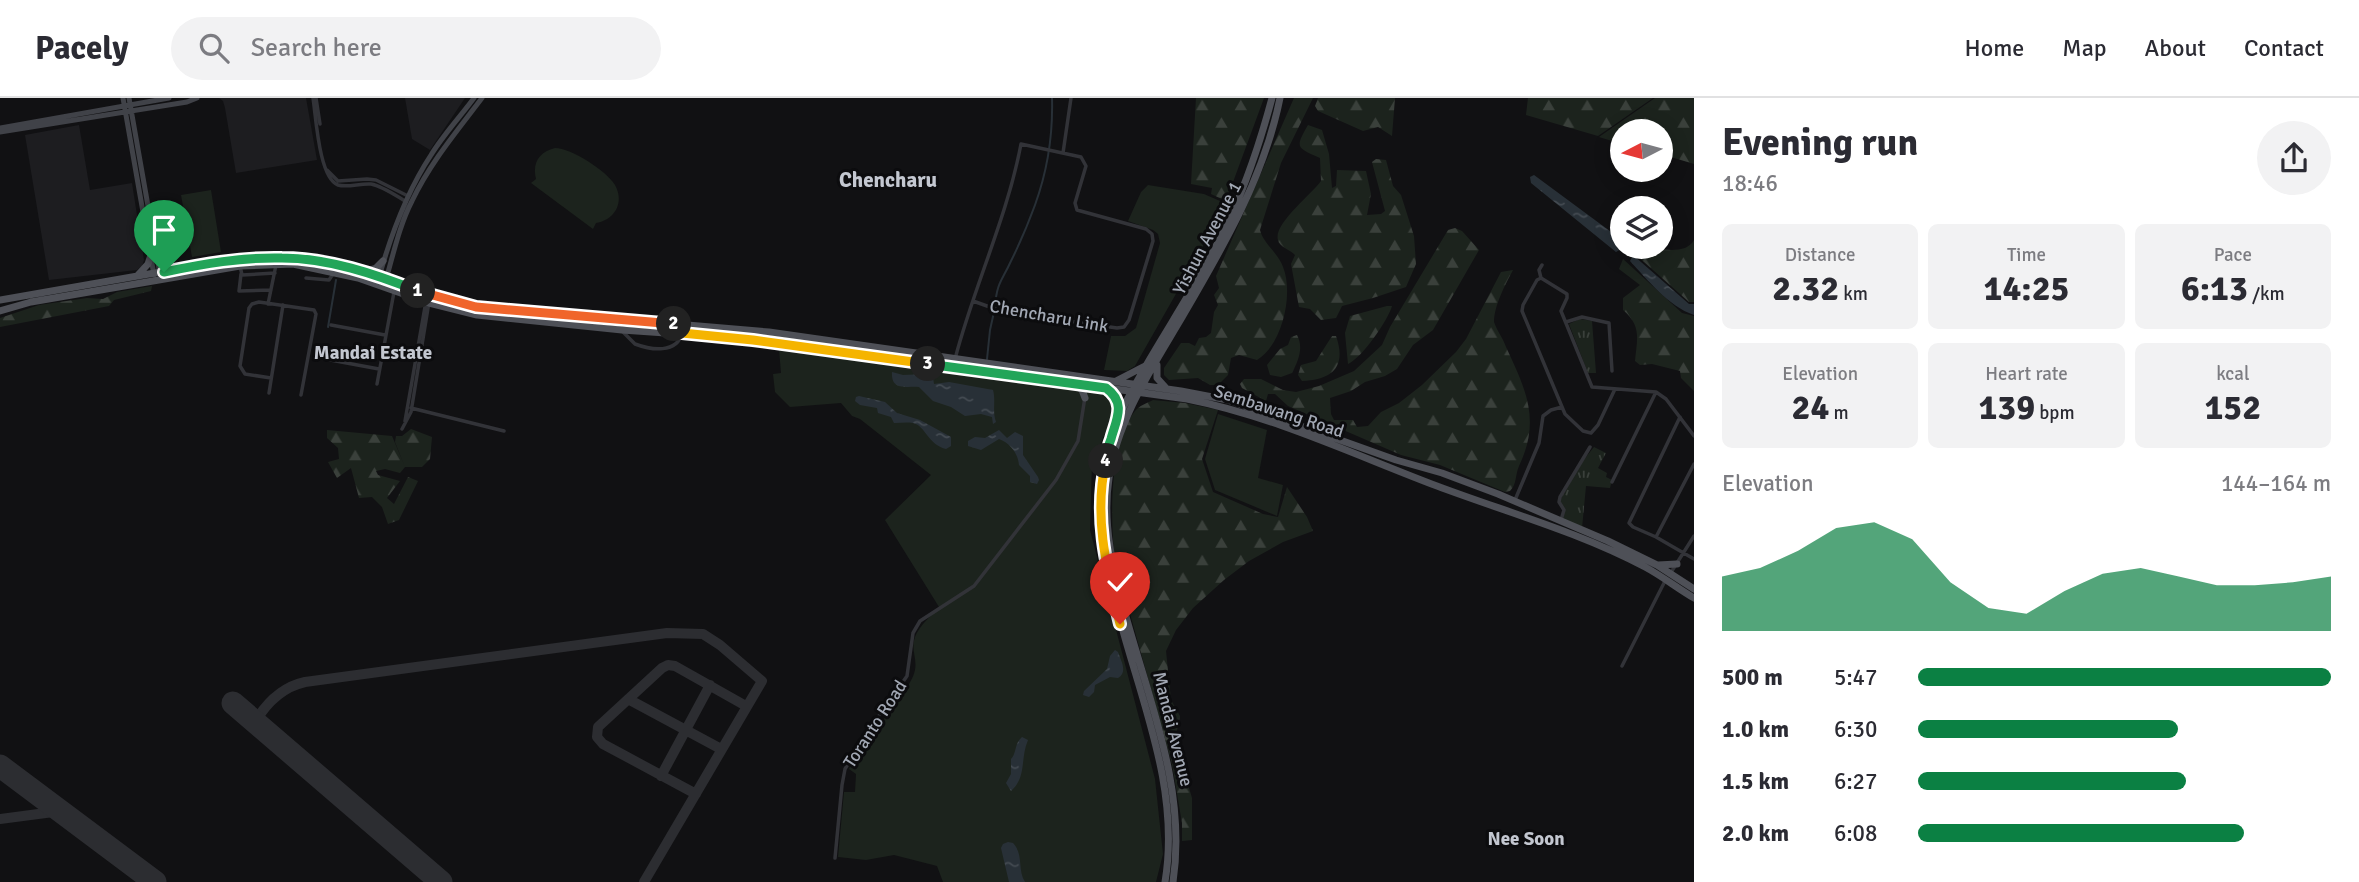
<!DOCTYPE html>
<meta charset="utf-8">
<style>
:root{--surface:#fff;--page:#f2f2f3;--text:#2b2b33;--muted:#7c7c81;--line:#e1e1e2;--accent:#0b8043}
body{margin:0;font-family:Signika,sans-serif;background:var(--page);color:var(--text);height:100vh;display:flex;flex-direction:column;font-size:26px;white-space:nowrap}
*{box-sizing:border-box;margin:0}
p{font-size:23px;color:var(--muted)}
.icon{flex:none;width:38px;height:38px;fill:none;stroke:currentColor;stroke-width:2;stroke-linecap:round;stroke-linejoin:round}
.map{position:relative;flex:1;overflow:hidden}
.details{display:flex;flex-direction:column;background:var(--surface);width:665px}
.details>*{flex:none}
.needle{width:46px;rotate:264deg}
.controls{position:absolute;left:1610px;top:21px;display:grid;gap:14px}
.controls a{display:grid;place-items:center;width:63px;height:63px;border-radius:50%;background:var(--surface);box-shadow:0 4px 18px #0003;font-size:35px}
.pin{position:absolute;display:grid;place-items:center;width:60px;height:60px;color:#fff;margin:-72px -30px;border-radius:50% 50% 50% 0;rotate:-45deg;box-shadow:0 0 7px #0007}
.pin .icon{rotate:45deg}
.km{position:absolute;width:35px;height:35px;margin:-18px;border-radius:50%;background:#222;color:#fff;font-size:19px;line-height:35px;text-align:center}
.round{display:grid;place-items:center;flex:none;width:74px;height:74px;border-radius:37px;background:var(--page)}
.head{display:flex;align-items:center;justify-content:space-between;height:119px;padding:0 28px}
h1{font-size:38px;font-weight:700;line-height:52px}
.metrics{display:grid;grid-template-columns:repeat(3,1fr);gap:10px;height:119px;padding:7px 28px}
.metrics div{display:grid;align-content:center;border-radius:10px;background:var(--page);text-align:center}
.metrics b{font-size:35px;font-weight:700}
.metrics small{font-size:19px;font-weight:400}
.metrics p{font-size:19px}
.chart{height:196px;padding:14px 28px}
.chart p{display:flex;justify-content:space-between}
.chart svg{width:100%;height:126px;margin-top:7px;fill:var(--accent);opacity:.7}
ul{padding:0 28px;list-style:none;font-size:23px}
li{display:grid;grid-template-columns:112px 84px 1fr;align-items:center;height:52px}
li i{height:18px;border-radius:9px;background:var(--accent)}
header{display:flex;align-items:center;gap:42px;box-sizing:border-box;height:98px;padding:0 35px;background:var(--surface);border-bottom:2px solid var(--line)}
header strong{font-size:33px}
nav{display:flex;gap:38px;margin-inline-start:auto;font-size:24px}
.search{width:490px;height:63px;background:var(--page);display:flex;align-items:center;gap:18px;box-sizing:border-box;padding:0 24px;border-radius:38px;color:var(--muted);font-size:26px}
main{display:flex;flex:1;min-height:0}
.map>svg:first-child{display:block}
</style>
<header>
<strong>Pacely</strong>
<div class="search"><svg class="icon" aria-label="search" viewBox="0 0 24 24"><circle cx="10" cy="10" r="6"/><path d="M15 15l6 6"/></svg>Search here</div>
<nav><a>Home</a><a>Map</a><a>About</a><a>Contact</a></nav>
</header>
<main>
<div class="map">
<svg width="1694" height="784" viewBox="0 0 1694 784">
<defs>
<pattern id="forest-firs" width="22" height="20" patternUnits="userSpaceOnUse" patternTransform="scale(1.75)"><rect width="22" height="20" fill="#1c231d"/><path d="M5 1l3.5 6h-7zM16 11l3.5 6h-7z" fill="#3a403b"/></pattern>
<pattern id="park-tufts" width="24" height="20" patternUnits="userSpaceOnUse" patternTransform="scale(1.75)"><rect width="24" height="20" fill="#1c231d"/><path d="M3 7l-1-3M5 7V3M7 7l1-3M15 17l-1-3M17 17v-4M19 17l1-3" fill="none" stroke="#3a403b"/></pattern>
<pattern id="water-ripples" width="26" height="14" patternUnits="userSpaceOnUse" patternTransform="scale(1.75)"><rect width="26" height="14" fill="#283037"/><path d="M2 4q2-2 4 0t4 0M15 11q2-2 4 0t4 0" fill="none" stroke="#444b52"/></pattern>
</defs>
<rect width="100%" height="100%" fill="#111113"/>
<path fill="#1d1d20" d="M 219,0 L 306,0 L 317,62 L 236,75 L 225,10 L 223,3 Z
M 405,0 L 465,0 L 430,52 L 412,41 Z
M 79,27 L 90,92 L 132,85 L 144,162 L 142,168 L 137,172 L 49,182 L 25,37 Z"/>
<path fill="#1c231d" d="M 555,50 C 571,50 607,73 615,87 C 625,105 614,122 596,125 L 593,131 L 531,85 L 536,81 C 532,65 539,54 555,50 Z
M 1148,87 L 1204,96 L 1227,106 L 1135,268 L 1127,273 L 1104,272 L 1111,238 L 1125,238 L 1136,230 L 1160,145 L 1158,136 L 1153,132 L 1128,123 L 1141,94 Z
M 211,92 L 221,154 L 192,159 L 181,97 Z
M 779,251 L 1100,293 L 1113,300 L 1115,307 L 1114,315 L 1092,365 L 1090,432 L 1155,681 L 1163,756 L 1156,784 L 943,784 L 937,768 L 894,757 L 866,762 L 838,759 L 844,694 L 855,694 L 856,676 L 849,671 C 865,640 891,616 909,586 C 923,564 909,556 915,539 C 919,528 931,518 939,509 L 885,422 L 931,377 L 860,321 L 852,318 L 841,305 L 790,309 L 775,294 L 773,276 L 781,275 Z
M 1218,316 L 1267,332 L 1258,380 L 1283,387 L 1277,418 L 1215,392 L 1205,361 Z"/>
<path fill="url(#forest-firs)" d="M 1196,0 L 1264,0 L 1226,103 L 1211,96 L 1212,90 L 1191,86 Z
M 1294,0 L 1313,0 L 1281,65 L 1260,132 C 1263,145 1278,155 1283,169 C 1294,196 1282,247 1257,262 L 1239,257 L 1231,260 L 1228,277 L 1218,287 L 1210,287 L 1198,280 L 1169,282 L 1164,277 L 1164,270 L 1181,245 L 1189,245 L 1195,248 L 1199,240 L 1206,239 L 1211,235 L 1214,214 L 1218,207 L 1214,197 L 1219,190 L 1216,178 Z
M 1318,0 L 1395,0 L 1392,38 L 1378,29 L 1363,33 L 1318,13 L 1315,8 Z
M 1528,0 L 1653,0 L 1598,38 L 1526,17 Z
M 1655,0 L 1694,0 L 1694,66 L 1661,56 L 1661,33 L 1622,33 L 1622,46 L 1599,39 Z
M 1308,27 L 1322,32 L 1329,56 L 1332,90 L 1336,88 L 1337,72 L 1366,73 L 1371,96 L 1367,117 L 1381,116 L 1385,113 L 1372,64 L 1376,61 L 1386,62 L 1393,88 L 1401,97 L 1414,138 L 1416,166 L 1406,189 L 1373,200 L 1342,208 L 1336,220 L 1321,222 L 1310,211 L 1299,209 L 1291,166 L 1295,157 C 1291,152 1279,149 1278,142 C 1273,126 1312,96 1321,83 L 1320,60 C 1296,49 1295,50 1308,27 Z
M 1455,130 L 1462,133 L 1479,152 L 1433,232 L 1413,247 L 1397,271 L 1385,278 L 1365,284 L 1351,293 L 1330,300 L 1331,316 L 1334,322 L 1353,322 L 1357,329 L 1368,328 L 1381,314 L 1399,305 L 1422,287 L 1456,254 L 1466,241 L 1501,174 L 1513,172 C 1505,187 1494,208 1494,224 C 1497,233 1503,240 1506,249 C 1526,292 1541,322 1519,368 C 1515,377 1517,386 1510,393 L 1505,394 L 1440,367 L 1401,357 L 1288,308 L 1275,296 L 1268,296 L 1266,303 L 1242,290 L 1240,286 L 1244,281 L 1261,281 L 1283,292 L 1296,294 L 1319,288 L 1354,273 L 1382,247 L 1390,229 L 1448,132 Z
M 1694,142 L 1694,204 L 1689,204 L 1635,156 L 1639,149 C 1656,149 1685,159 1694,142 Z
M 1623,161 L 1682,215 L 1694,218 L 1694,293 L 1681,280 L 1680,273 L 1652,266 L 1640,267 L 1635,263 C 1637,241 1642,228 1623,212 L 1623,200 L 1640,187 L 1619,171 Z
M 152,188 L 151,193 L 114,202 L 109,208 L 0,229 L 0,220 L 39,207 L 87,200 L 103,201 L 117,194 Z
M 1387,208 L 1392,208 C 1388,222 1362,260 1348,266 L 1345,235 L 1350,218 Z
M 1297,237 C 1304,250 1298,263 1292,275 L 1281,279 L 1270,277 L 1267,267 L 1280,251 L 1288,247 L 1291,239 Z
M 1332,238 L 1336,238 C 1347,269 1332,282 1302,283 L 1298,277 L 1301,267 L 1316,263 Z
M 1153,302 L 1185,305 L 1218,312 L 1202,361 L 1213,394 L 1263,416 L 1278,419 L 1287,389 L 1307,419 L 1313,433 L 1283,444 L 1249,463 L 1224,482 L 1193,510 L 1176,532 L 1166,553 L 1171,602 L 1180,618 L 1175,642 L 1192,700 L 1192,742 L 1182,743 L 1182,725 L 1172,666 L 1115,462 C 1110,423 1109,345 1135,313 C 1139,308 1147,305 1153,302 Z
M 411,331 L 432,339 L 430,361 L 422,369 L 405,369 L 400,375 L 385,371 L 376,373 L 378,377 L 400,383 L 387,400 L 394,406 L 408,379 L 418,383 L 399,422 L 388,426 L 382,409 L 372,399 L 359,400 L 351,370 L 337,380 L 328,364 L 339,361 L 338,350 L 327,340 L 327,332 L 392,338 L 405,369 L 395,344 L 396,338 L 402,338 Z"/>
<path fill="url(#park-tufts)" d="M 1580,221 L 1592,223 L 1596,275 L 1588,275 L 1569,226 Z
M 1594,349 L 1606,355 L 1598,370 L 1607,375 L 1606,379 L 1612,382 L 1610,390 L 1586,388 L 1582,430 L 1560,424 L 1565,411 L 1559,404 L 1582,364 Z"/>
<path fill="url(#water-ripples)" d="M 1534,77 L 1622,142 L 1623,150 L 1616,154 L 1531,85 L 1530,79 Z
M 1633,157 L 1689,206 L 1694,206 L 1694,217 C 1668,208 1648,182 1630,163 Z
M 892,274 L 903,277 L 928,276 L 933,280 L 934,286 L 949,284 L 993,292 C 996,303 992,313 996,324 L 993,326 L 992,319 L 981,316 L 965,318 L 951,309 L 933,303 L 919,289 C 906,288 891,293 892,274 Z
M 859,298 L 885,304 L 897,315 L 920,322 L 951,339 L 951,348 L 946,351 C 927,346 926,328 913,325 C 907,324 900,325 894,325 L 891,319 L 878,315 L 877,310 L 860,307 L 855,303 L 856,299 Z
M 999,332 L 1007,340 L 1015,334 L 1023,338 L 1023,357 L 1038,379 L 1039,382 L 1037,386 L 1030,384 L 1030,378 L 1019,367 C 1018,355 1010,345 999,341 L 981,352 L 968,348 L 968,343 L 975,339 L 985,340 Z
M 1115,552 L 1118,554 C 1121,563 1128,574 1118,580 L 1110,579 L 1095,587 L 1094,594 L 1089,599 L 1083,597 L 1084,593 L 1107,571 L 1110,558 Z
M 1022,639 L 1028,642 C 1020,660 1027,679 1011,693 L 1006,685 L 1011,676 L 1011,661 C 1017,655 1014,646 1022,639 Z
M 1008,744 L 1013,745 C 1024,757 1017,771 1025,784 L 1009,784 L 1001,750 L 1003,746 Z"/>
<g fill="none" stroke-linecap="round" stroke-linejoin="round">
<path stroke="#283037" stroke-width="2" d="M 995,208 C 997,184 1002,183 1011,163 C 1020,145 1028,126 1035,107 C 1047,74 1053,35 1052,0
M 328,229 L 336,182
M 987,261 L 990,232 L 994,214"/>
<path stroke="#2c2d31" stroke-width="10" d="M 628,601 L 721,651
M 255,624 C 267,604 282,589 305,584 L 667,535 L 703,536 L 720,547 L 762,583 L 644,784
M 661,678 L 710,587
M 696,696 L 603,646 L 597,639 L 598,629 L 662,570 L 668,567 L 675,568 L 746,608
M 0,721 L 61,713"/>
<path stroke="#2c2d31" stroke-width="23" d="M 233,605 L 441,784
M 0,668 L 155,784"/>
<path stroke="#323338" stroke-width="3.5" d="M 313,0 C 316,19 319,80 338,87 C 348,90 360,85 371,86 C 382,88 395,97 405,103
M 316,0 L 320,26
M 1063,55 L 1071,0
M 327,72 L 338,83 L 367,81 L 376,82 L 408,98
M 240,168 L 242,177 L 275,175
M 241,176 L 239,193 L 271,192
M 306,180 L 329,182 L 333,176
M 1541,180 L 1567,196 L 1567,200 L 1561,213 L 1592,289 L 1656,294 L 1666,301 L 1694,338
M 1541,180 L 1537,182 L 1523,207 L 1522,213 L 1565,316 L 1583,333 L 1591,335 L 1598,327 L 1615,291
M 1541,180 L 1539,172 L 1542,167
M 268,206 L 276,167
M 1566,224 L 1582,219 L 1609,225 L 1612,273
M 331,227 L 385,237
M 622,233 L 635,246 C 651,252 677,256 682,235 L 675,226
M 325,261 L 379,271
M 955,261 C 974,188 1007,120 1021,46 L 1081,59 L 1086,68 L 1075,105 L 1077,112 L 1146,131 L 1152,136 L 1153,143 L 1129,222 L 1124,229 L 1117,230 L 1001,213 L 973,203
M 331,262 L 332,254
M 271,280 L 245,276 L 240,268 L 249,210 L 252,206 L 259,204 L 314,212 L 316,216 L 301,297
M 377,286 L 394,194
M 269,295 L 283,207
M 411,310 L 504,333
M 1680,319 L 1629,425 L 1633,429 L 1656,439 L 1694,461
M 405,323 L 426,203
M 402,331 L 411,314 L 429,204
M 1612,384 L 1656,294
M 1515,402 L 1539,345 L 1543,318 L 1551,312 L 1562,309
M 1561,422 L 1564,412 L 1559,404 L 1560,399 L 1590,349
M 1656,439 L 1694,366
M 1670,476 L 1694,438
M 1622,568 L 1665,483
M 835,760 L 842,687 L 845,671 L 862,642 L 907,578 L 913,535 L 920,523 L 974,488 L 1056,382 L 1078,343 L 1085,299"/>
<path stroke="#404248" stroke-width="5" d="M 123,0 L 154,177
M 129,0 L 160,176
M 0,30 L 169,0
M 0,34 L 187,4 L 197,0
M 378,183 C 390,139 406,95 431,57 C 443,37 460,19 474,0
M 385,185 C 393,158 399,128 412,103 C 430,65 457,33 482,0"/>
<path stroke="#4e5057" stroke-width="7" d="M 156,157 L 164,167 L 174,171
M 364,174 L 376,170 L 383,163
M 137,178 L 148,166 L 151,157
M 0,202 L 229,162 L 292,160 L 335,166 L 476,209 L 769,234 L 1181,293 L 1228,302 L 1396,362 L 1442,375 L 1498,396 L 1608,443 L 1657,467 L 1694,491
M 0,213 L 31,204 L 240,168 L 293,166 L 358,180 L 429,205 L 477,217 L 622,232 L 753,241 L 1187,301 C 1273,318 1355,357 1437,388 C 1506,414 1579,434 1645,469 C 1662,478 1677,490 1694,500
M 1157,267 L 1157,280 L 1166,290
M 1116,283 L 1143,269
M 1075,287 L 1082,292 L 1085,300
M 1107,291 L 1115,298 L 1120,315
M 1658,467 L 1677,466
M 1165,784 C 1188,646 1090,519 1102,380 C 1107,330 1135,286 1160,244 C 1184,204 1210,163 1230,120 C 1248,81 1261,41 1272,0
M 1173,784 C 1187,691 1149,603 1125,515 C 1113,470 1102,427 1109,380 C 1117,322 1152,270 1181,221 C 1222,151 1264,80 1280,0"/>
</g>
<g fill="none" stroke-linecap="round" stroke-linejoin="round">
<g stroke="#fff" stroke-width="14">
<path id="split-1" d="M 164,174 C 203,166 242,159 282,160 C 328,160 375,176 418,193"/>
</g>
<g stroke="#fff" stroke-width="14">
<path id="split-2" d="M 418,193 L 476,209 L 674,226"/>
</g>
<g stroke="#fff" stroke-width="14">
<path id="split-3" d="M 674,226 L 682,235 L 753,242 L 928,266"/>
</g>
<g stroke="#fff" stroke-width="14">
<path id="split-4" d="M 928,266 L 1106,290 C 1127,305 1116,322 1111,341 C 1108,348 1107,355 1106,363"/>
</g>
<g stroke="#fff" stroke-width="14">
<path id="split-5" d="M 1106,363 C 1093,418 1107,472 1120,526"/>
</g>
<use href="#split-1" stroke="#22a559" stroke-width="9"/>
<use href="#split-2" stroke="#f0652b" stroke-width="9"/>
<use href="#split-3" stroke="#f5b400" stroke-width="9"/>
<use href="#split-4" stroke="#22a559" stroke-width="9"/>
<use href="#split-5" stroke="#f5b400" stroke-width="9"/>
</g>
<g text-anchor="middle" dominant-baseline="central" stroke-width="6" stroke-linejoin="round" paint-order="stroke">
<g font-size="18" fill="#a2a8b4" stroke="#0c0c0e">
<text transform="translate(1207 140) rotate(-62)">Yishun Avenue 1</text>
<text transform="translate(1049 218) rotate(10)">Chencharu Link</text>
<text transform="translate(1279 313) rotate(18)">Sembawang Road</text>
<text transform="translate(875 626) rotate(-57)">Toranto Road</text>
<text transform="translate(1173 631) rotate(76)">Mandai Avenue</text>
</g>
<g font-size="19" font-weight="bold" fill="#c3c7d0" stroke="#0c0c0e">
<text x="373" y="255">Mandai Estate</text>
<text x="1526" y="741">Nee Soon</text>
</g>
<g font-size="21" font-weight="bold" fill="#c3c7d0" stroke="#0c0c0e">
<text x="888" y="82">Chencharu</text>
</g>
</g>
</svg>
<div class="controls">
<a><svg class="needle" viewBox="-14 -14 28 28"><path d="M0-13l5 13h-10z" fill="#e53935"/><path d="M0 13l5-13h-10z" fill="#7c7c81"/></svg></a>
<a><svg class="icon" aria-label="layers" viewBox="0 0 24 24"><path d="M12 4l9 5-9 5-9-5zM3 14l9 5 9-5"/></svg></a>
</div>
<div class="pin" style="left:164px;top:174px;background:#1e9e55"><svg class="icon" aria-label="arrive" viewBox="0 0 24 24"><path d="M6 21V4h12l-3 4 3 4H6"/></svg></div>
<div class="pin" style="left:1120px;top:526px;background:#d93025"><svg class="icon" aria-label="check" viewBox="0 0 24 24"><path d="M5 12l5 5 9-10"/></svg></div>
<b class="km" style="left:418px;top:193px">1</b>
<b class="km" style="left:674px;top:226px">2</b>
<b class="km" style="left:928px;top:266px">3</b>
<b class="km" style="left:1106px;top:363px">4</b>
</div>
<section class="details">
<div class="head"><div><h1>Evening run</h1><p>18:46</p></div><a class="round"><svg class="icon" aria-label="share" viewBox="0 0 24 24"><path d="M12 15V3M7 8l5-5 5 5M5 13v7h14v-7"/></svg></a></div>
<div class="metrics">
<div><p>Distance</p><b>2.32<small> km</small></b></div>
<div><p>Time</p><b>14:25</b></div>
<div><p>Pace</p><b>6:13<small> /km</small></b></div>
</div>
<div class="metrics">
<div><p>Elevation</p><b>24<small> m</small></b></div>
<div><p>Heart rate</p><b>139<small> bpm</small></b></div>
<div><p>kcal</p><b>152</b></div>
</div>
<div class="chart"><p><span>Elevation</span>144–164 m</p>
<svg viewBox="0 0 160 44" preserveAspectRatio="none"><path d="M0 44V25L10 22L20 16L30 8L40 6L50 12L60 27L70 36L80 38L90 30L100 24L110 22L120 25L130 28L140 28L150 27L160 25V44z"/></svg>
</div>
<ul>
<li><b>500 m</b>5:47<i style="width:100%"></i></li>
<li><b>1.0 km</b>6:30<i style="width:63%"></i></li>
<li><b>1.5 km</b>6:27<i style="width:65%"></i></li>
<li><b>2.0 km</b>6:08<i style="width:79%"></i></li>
</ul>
</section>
</main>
